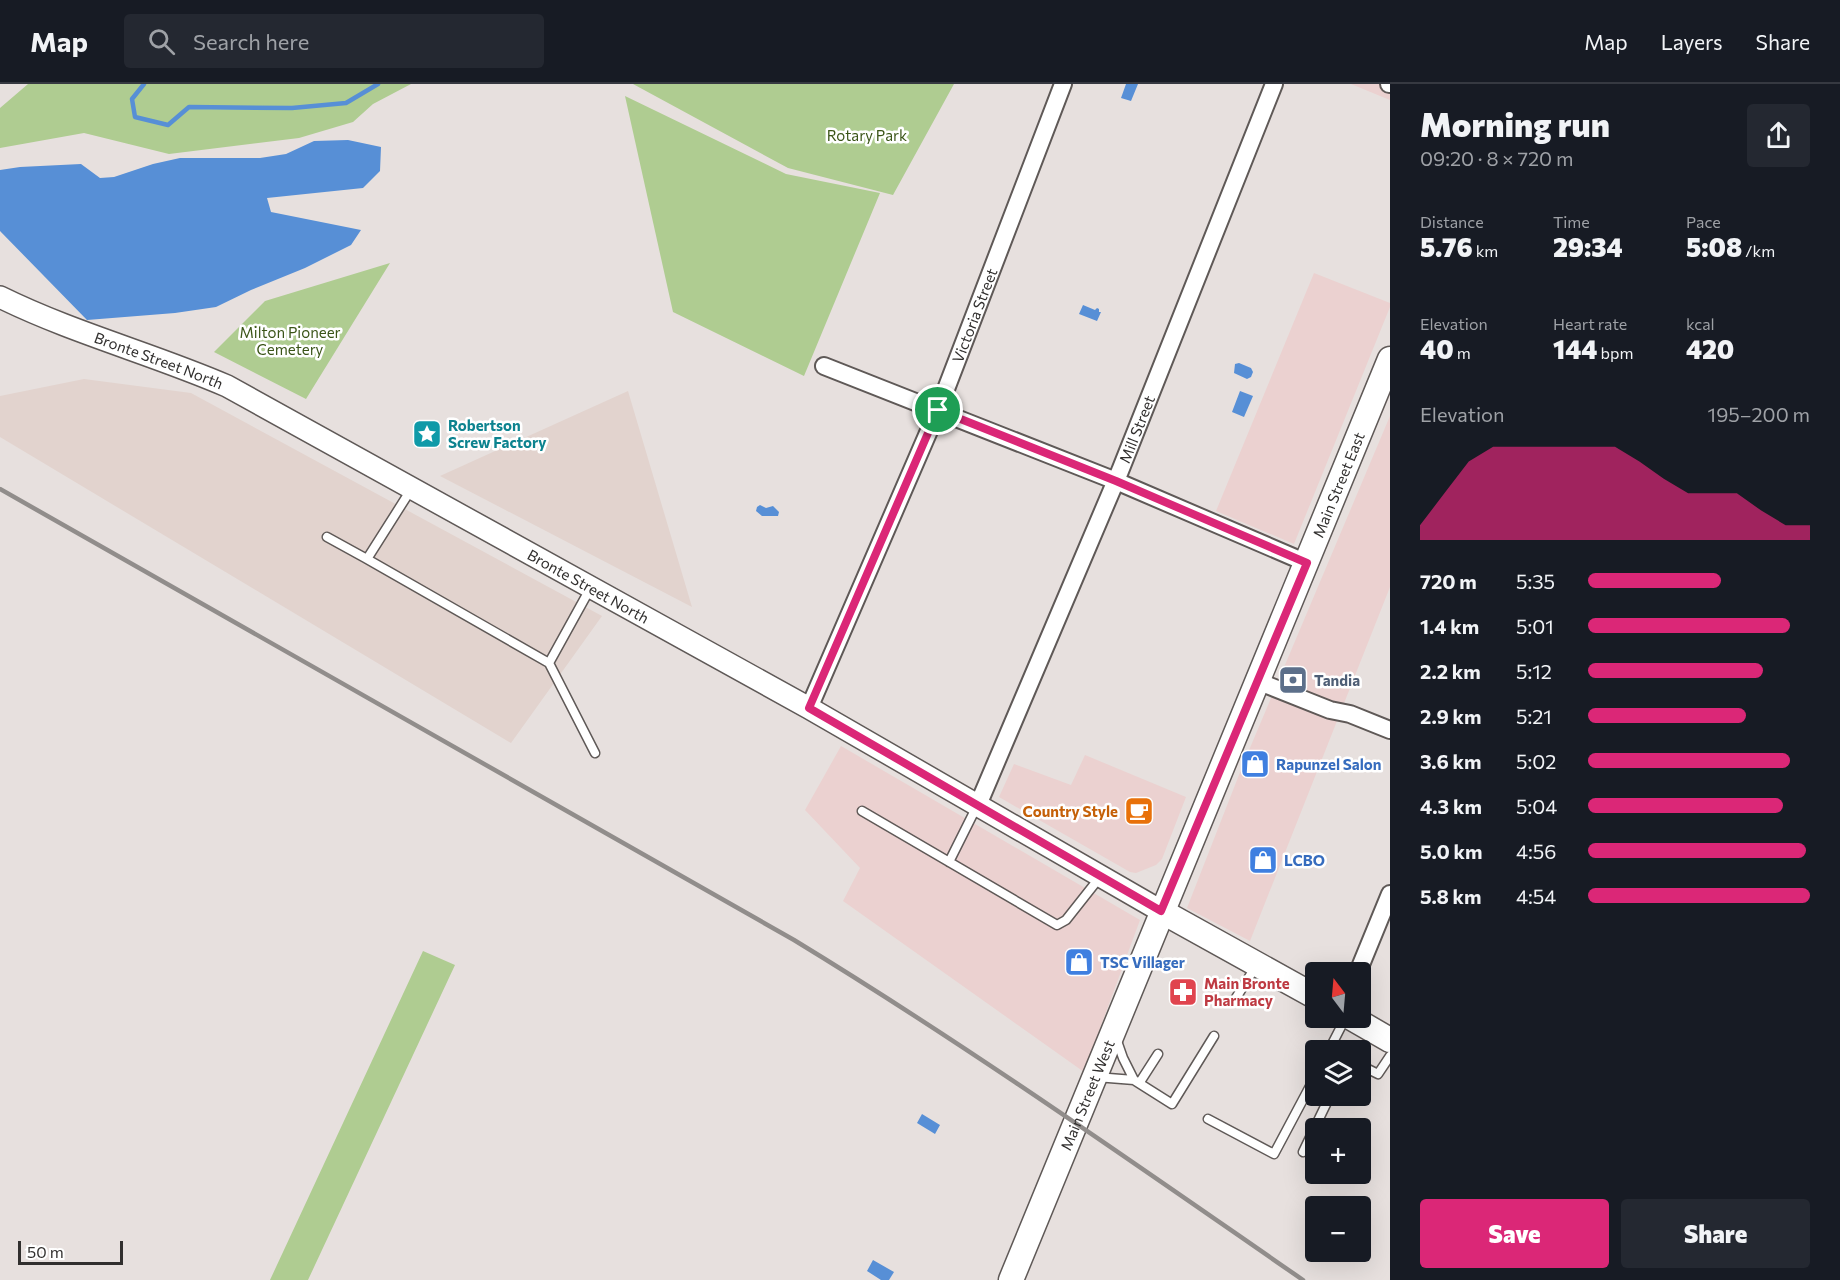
<!DOCTYPE html>
<meta charset="utf-8">
<style>
:root{--surface:#171b24;--page:#242831;--text:#f1f3f6;--muted:#9ea1a6;--line:#363941;--accent:#db2777}
body{margin:0;font-family:Commissioner,sans-serif;background:var(--page);color:var(--text);height:100vh;display:flex;flex-direction:column;font-size:22px;white-space:nowrap}
*{box-sizing:border-box;margin:0}
p{font-size:20px;color:var(--muted)}
.icon{flex:none;width:33px;height:33px;fill:none;stroke:currentColor;stroke-width:2;stroke-linecap:round;stroke-linejoin:round}
.map{position:relative;flex:1;overflow:hidden}
.details{display:flex;flex-direction:column;background:var(--surface);width:450px}
.details>*{flex:none}
.needle{width:39px;rotate:344deg}
.tools{position:absolute;left:1305px;top:878px;display:grid;gap:12px}
.tools a{display:grid;place-items:center;width:66px;height:66px;border-radius:6px;background:var(--surface);box-shadow:0 6px 24px #0002;font-size:30px}
.scale{position:absolute;left:18px;bottom:15px;width:105px;box-sizing:border-box;padding-left:6px;border:3px solid #312f2e;border-top:0;font-size:16px;line-height:21px;white-space:nowrap;color:#312f2e;-webkit-text-stroke:4px #fff;paint-order:stroke}
.pin{position:absolute;display:grid;place-items:center;width:51px;height:51px;color:#fff;margin:-26px;border:3px solid #fff;border-radius:50%;box-shadow:0 2px 6px #0007}
.round{display:grid;place-items:center;flex:none;width:63px;height:63px;border-radius:6px;background:var(--page)}
.head{display:flex;align-items:center;justify-content:space-between;height:102px;padding:0 30px}
h1{font-size:33px;font-weight:800;line-height:45px}
.metrics{display:grid;grid-template-columns:repeat(3,1fr);gap:9px;height:102px;padding:6px 30px}
.metrics div{display:grid;align-content:center}
.metrics b{font-size:26px;font-weight:800}
.metrics small{font-size:16px;font-weight:400}
.metrics p{font-size:16px}
.chart{height:168px;padding:12px 30px}
.chart p{display:flex;justify-content:space-between}
.chart svg{width:100%;height:108px;margin-top:6px;fill:var(--accent);opacity:.7}
.button{display:flex;gap:12px;margin-top:auto;padding:12px 30px}
.button a{flex:1;height:69px;border-radius:6px;background:var(--accent);color:#fff;font-size:24px;font-weight:800;line-height:69px;text-align:center}
.button a+a{background:var(--page);color:var(--text)}
ul{padding:0 30px;list-style:none;font-size:20px}
li{display:grid;grid-template-columns:96px 72px 1fr;align-items:center;height:45px}
li i{height:15px;border-radius:8px;background:var(--accent)}
header{display:flex;align-items:center;gap:36px;box-sizing:border-box;height:84px;padding:0 30px;background:var(--surface);border-bottom:2px solid var(--line)}
header strong{font-size:28px}
nav{display:flex;gap:33px;margin-inline-start:auto;font-size:21px}
.search{width:420px;height:54px;background:var(--page);display:flex;align-items:center;gap:15px;box-sizing:border-box;padding:0 21px;border-radius:6px;color:var(--muted);font-size:22px}
main{display:flex;flex:1;min-height:0}
.map>svg:first-child{display:block}
</style>
<header>
<strong>Map</strong>
<div class="search"><svg class="icon" aria-label="search" viewBox="0 0 24 24"><circle cx="10" cy="10" r="6"/><path d="M15 15l6 6"/></svg>Search here</div>
<nav><a>Map</a><a>Layers</a><a>Share</a></nav>
</header>
<main>
<div class="map">
<svg width="1390" height="1196" viewBox="0 0 1390 1196">
<rect width="100%" height="100%" fill="#e7e0de"/>
<path fill="#ebd1d0" d="M 1351,0 L 1390,0 L 1390,16 L 1385,14 Z
M 1314,189 L 1390,219 L 1390,223 L 1294,460 L 1216,427 Z
M 1390,332 L 1390,503 L 1250,857 L 1187,824 L 1244,678 Z
M 841,662 L 1140,836 L 1084,988 L 843,817 L 860,784 L 805,726 Z
M 1085,671 L 1186,713 L 1162,775 L 1156,781 L 1136,789 L 1130,788 L 999,713 L 1014,680 L 1071,701 Z"/>
<path fill="#e2d3ce" d="M 84,295 L 191,309 L 602,532 L 511,659 L 0,353 L 0,312 Z
M 628,307 L 692,523 L 440,392 Z"/>
<path fill="#afcc91" d="M 28,0 L 411,0 L 373,20 L 353,38 L 299,54 L 169,70 L 84,49 L 0,64 L 0,24 Z
M 633,0 L 954,0 L 893,111 L 788,84 Z
M 625,12 L 786,90 L 880,109 L 804,292 L 673,228 Z
M 390,179 L 306,315 L 214,268 L 265,217 Z
M 423,867 L 455,881 L 308,1196 L 270,1196 Z"/>
<path fill="#578fd6" d="M 1126,0 L 1138,0 L 1131,17 L 1121,14 Z
M 348,56 L 381,63 L 380,87 L 363,104 L 267,114 L 271,128 L 361,146 L 351,161 L 305,184 L 251,206 L 216,223 L 175,229 L 87,236 L 0,147 L 0,86 L 20,83 L 81,80 L 100,94 L 114,93 L 153,80 L 180,74 L 260,74 L 286,70 L 314,57 Z
M 1083,221 L 1095,226 L 1097,224 L 1099,225 L 1099,228 L 1101,228 L 1097,237 L 1079,230 Z
M 1239,279 L 1251,284 L 1253,288 L 1251,293 L 1247,295 L 1234,289 L 1235,280 Z
M 1240,307 L 1253,312 L 1244,333 L 1232,328 Z
M 760,421 L 766,424 L 773,422 L 779,428 L 778,432 L 762,432 L 756,427 L 757,423 Z
M 922,1030 L 940,1041 L 935,1050 L 917,1039 Z
M 873,1176 L 894,1188 L 889,1196 L 881,1196 L 867,1187 Z"/>
<g fill="none" stroke-linecap="round" stroke-linejoin="round">
<path stroke="#578fd6" stroke-width="4.5" d="M 144,0 L 132,15 L 135,33 L 168,41 L 189,23 L 292,24 L 346,19 L 378,0"/>
<g stroke="#5f5957" stroke-width="11">
<path id="service" d="M 412,404 L 367,475 L 549,579 L 591,503
M 327,453 L 367,475
M 549,579 L 595,669
M 862,727 L 1057,841 L 1066,836 L 1100,793
M 949,778 L 977,722
M 1234,917 L 1256,882
M 1116,954 L 1123,974 L 1134,996 L 1172,1020 L 1214,952
M 1329,966 L 1346,933
M 1360,981 L 1378,990 L 1390,972
M 1096,993 L 1134,996
M 1140,998 L 1158,970
M 1208,1035 L 1274,1070 L 1316,991
M 1303,1068 L 1329,1014 L 1323,1011"/>
</g>
<g stroke="#5f5957" stroke-width="20">
<g id="minor">
<path d="M 1389,0 L 1390,0"/>
<path d="M 824,282 L 1116,397 L 1307,479"/>
<path d="M 1257,597 L 1330,626 L 1350,630 L 1390,646"/>
<path id="s1" d="M 809,624 L 938,326 L 1063,0"/>
<path id="s2" d="M 978,721 L 1120,387 L 1274,0"/>
<path d="M 1358,888 L 1390,810"/>
</g>
</g>
<g stroke="#5f5957" stroke-width="24">
<g id="tertiary">
<path id="s3" d="M 0,213 C 73,249 153,270 227,302 L 809,624 L 1161,827"/>
</g>
</g>
<g stroke="#5f5957" stroke-width="27">
<g id="secondary">
<path d="M 1161,827 L 1316,913"/>
<path d="M 1350,933 L 1390,956"/>
<path id="s4" d="M 1011,1196 L 1390,275"/>
</g>
</g>
<use href="#service" stroke="#fff" stroke-width="8"/>
<use href="#minor" stroke="#fff" stroke-width="16"/>
<use href="#tertiary" stroke="#fff" stroke-width="21"/>
<use href="#secondary" stroke="#fff" stroke-width="24"/>
<path stroke="#918d8b" stroke-width="4.5" d="M 0,405 L 794,856 C 968,962 1135,1080 1303,1196"/>
</g>
<g fill="none" stroke-linecap="round" stroke-linejoin="round">
<g stroke="#fff" stroke-width="12">
<path id="route" d="M 938,326 L 1116,397 L 1307,479 L 1161,827 L 809,624 Z"/>
</g>
<use href="#route" stroke="#db2777" stroke-width="8"/>
</g>
<defs>
<g id="sight-square" transform="scale(1.5)"><rect x="-9" y="-9" width="18" height="18" rx="4" fill="#0f9aa8" stroke="#fff"/><path d="M0-6L1.8-2.2L6-1.7L2.9 1.2L3.7 5.4L0 3.3L-3.7 5.4L-2.9 1.2L-6-1.7L-1.8-2.2Z" fill="#fff"/></g>
<g id="bank-square" transform="scale(1.5)"><rect x="-9" y="-9" width="18" height="18" rx="4" fill="#5c6f8a" stroke="#fff"/><path d="M-6-4H6V4H-6ZM0-2.3a2.3 2.3 0 1 0 0 4.6a2.3 2.3 0 1 0 0-4.6Z" fill="#fff"/></g>
<g id="shop-square" transform="scale(1.5)"><rect x="-9" y="-9" width="18" height="18" rx="4" fill="#3f7fe0" stroke="#fff"/><path d="M-5-2.5h2.3a2.7 3.5 0 0 1 5.4 0H5L5.5 6h-11ZM-1.5-2.5h3a1.5 2.3 0 0 0-3 0Z" fill="#fff"/></g>
<g id="cafe-square" transform="scale(1.5)"><rect x="-9" y="-9" width="18" height="18" rx="4" fill="#e8710a" stroke="#fff"/><path d="M-5.5-4.5H6V0H3Q3 3.5 0 3.5H-2.5Q-5.5 3.5-5.5 0ZM3-3.2v2h1.7v-2ZM-6 4.5H4V6H-6Z" fill="#fff"/></g>
<g id="pharmacy-square" transform="scale(1.5)"><rect x="-9" y="-9" width="18" height="18" rx="4" fill="#e0444e" stroke="#fff"/><path d="M-2-6h4v4h4v4h-4v4h-4v-4h-4v-4h4Z" fill="#fff"/></g>
</defs>
<g fill-rule="evenodd">
<use href="#sight-square" x="427" y="350"/>
<use href="#bank-square" x="1293" y="596"/>
<use href="#shop-square" x="1255" y="680"/>
<use href="#cafe-square" x="1139" y="727"/>
<use href="#shop-square" x="1263" y="776"/>
<use href="#shop-square" x="1079" y="878"/>
<use href="#pharmacy-square" x="1183" y="908"/>
</g>
<g text-anchor="middle" dominant-baseline="central" stroke-width="5" stroke-linejoin="round" paint-order="stroke">
<g font-size="15" fill="#3a5417" stroke="#fff">
<text x="867" y="51">Rotary Park</text>
<text x="290" y="248">Milton Pioneer<tspan x="290" dy="17">Cemetery</tspan></text>
</g>
<g font-size="15" fill="#312f2e" stroke="#fff">
<text stroke="none"><textPath href="#s1" startOffset="426">Victoria Street</textPath></text>
<text stroke="none"><textPath href="#s3" startOffset="171">Bronte Street North</textPath></text>
<text stroke="none"><textPath href="#s2" startOffset="408">Mill Street</textPath></text>
<text stroke="none"><textPath href="#s4" startOffset="860">Main Street East</textPath></text>
<text stroke="none"><textPath href="#s3" startOffset="657">Bronte Street North</textPath></text>
<text stroke="none"><textPath href="#s4" startOffset="200">Main Street West</textPath></text>
</g>
<g font-size="15" font-weight="bold" fill="#0d838f" stroke="#fff" text-anchor="start">
<text x="448" y="341">Robertson<tspan x="448" dy="17">Screw Factory</tspan></text>
</g>
<g font-size="15" font-weight="bold" fill="#4e5e75" stroke="#fff" text-anchor="start">
<text x="1314" y="596">Tandia</text>
</g>
<g font-size="15" font-weight="bold" fill="#366cbe" stroke="#fff" text-anchor="start">
<text x="1276" y="680">Rapunzel Salon</text>
<text x="1284" y="776">LCBO</text>
<text x="1100" y="878">TSC Villager</text>
</g>
<g font-size="15" font-weight="bold" fill="#c56008" stroke="#fff" text-anchor="end">
<text x="1118" y="727">Country Style</text>
</g>
<g font-size="15" font-weight="bold" fill="#be3a42" stroke="#fff" text-anchor="start">
<text x="1204" y="899">Main Bronte<tspan x="1204" dy="17">Pharmacy</tspan></text>
</g>
</g>
</svg>
<div class="tools">
<a><svg class="needle" viewBox="-14 -14 28 28"><path d="M0-13l5 13h-10z" fill="#e53935"/><path d="M0 13l5-13h-10z" fill="#9ea1a6"/></svg></a>
<a><svg class="icon" aria-label="layers" viewBox="0 0 24 24"><path d="M12 4l9 5-9 5-9-5zM3 14l9 5 9-5"/></svg></a>
<a>+</a>
<a>−</a>
</div>
<div class="scale">50 m</div>
<div class="pin" style="left:938px;top:326px;background:#1e9e55"><svg class="icon" aria-label="arrive" viewBox="0 0 24 24"><path d="M6 21V4h12l-3 4 3 4H6"/></svg></div>
</div>
<section class="details">
<div class="head"><div><h1>Morning run</h1><p>09:20 · 8 × 720 m</p></div><a class="round"><svg class="icon" aria-label="share" viewBox="0 0 24 24"><path d="M12 15V3M7 8l5-5 5 5M5 13v7h14v-7"/></svg></a></div>
<div class="metrics">
<div><p>Distance</p><b>5.76<small> km</small></b></div>
<div><p>Time</p><b>29:34</b></div>
<div><p>Pace</p><b>5:08<small> /km</small></b></div>
</div>
<div class="metrics">
<div><p>Elevation</p><b>40<small> m</small></b></div>
<div><p>Heart rate</p><b>144<small> bpm</small></b></div>
<div><p>kcal</p><b>420</b></div>
</div>
<div class="chart"><p><span>Elevation</span>195–200 m</p>
<svg viewBox="0 0 160 44" preserveAspectRatio="none"><path d="M0 44V38L10 25L20 12L30 6L40 6L50 6L60 6L70 6L80 6L90 12L100 19L110 25L120 25L130 25L140 32L150 38L160 38V44z"/></svg>
</div>
<ul>
<li><b>720 m</b>5:35<i style="width:60%"></i></li>
<li><b>1.4 km</b>5:01<i style="width:91%"></i></li>
<li><b>2.2 km</b>5:12<i style="width:79%"></i></li>
<li><b>2.9 km</b>5:21<i style="width:71%"></i></li>
<li><b>3.6 km</b>5:02<i style="width:91%"></i></li>
<li><b>4.3 km</b>5:04<i style="width:88%"></i></li>
<li><b>5.0 km</b>4:56<i style="width:98%"></i></li>
<li><b>5.8 km</b>4:54<i style="width:100%"></i></li>
</ul>
<div class="button"><a>Save</a><a>Share</a></div>
</section>
</main>
